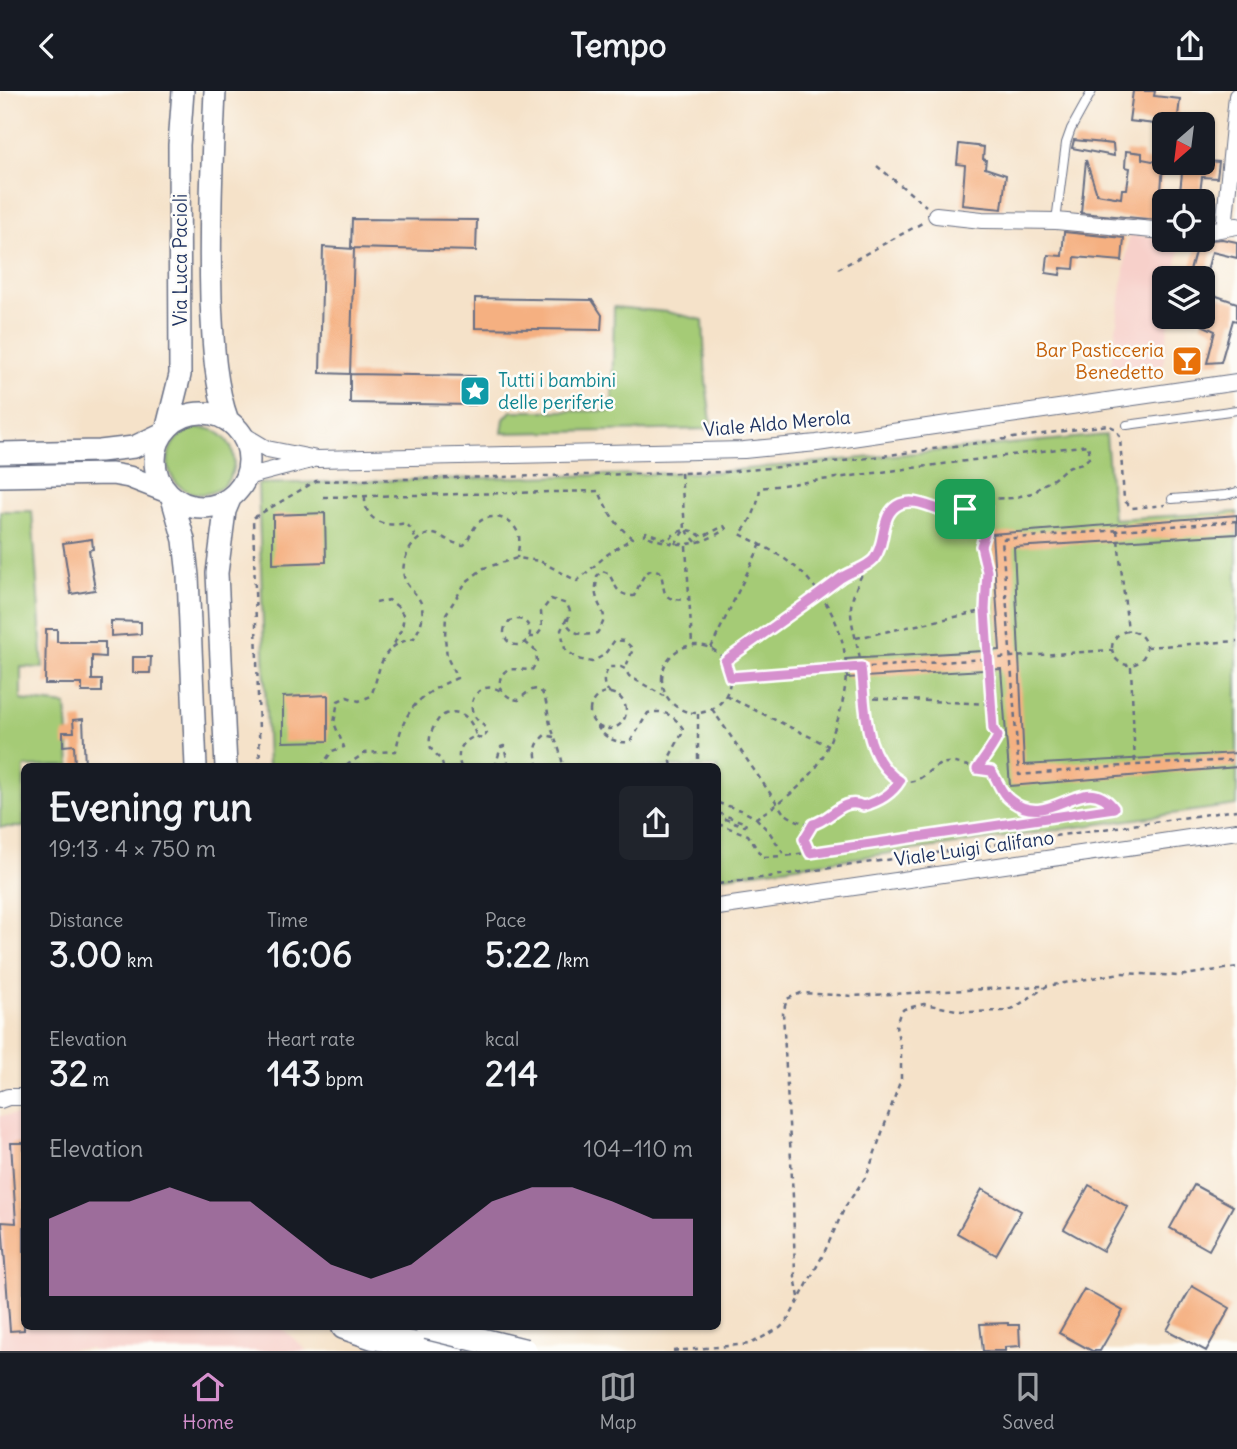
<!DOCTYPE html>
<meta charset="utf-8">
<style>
:root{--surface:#171b24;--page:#20242c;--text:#f1f3f6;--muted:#9ea1a6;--line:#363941;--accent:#d690ce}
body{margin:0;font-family:Delius,sans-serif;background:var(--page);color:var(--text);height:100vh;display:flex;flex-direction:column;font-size:26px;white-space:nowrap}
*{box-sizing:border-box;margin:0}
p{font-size:23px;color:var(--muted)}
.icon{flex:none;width:38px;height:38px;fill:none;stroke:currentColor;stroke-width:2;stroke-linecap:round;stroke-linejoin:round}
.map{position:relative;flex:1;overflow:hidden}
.sheet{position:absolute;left:21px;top:672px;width:700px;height:567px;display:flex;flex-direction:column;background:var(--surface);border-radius:10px;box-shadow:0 2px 5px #0004}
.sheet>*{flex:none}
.needle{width:46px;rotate:208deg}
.buttons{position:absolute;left:1152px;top:21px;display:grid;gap:14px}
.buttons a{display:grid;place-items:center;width:63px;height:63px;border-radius:10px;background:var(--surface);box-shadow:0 2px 5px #0004;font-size:35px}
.pin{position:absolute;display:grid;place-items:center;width:60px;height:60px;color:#fff;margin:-30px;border-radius:14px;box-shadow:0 4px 10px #0006}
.round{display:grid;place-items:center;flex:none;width:74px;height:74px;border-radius:10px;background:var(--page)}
.head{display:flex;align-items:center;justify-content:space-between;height:119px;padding:0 28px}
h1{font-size:38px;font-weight:700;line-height:52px}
.metrics{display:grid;grid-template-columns:repeat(3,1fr);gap:10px;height:119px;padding:7px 28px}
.metrics div{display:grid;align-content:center}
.metrics b{font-size:35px;font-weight:700}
.metrics small{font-size:19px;font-weight:400}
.metrics p{font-size:19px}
.chart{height:196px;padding:14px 28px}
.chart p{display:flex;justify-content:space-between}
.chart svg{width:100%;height:126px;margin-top:7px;fill:var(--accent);opacity:.7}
header{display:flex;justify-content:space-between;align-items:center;height:91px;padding:0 28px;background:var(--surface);font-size:32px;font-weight:700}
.tabs{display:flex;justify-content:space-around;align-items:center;height:98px;border-top:2px solid var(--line);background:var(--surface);font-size:19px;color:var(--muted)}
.tabs a{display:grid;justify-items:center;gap:4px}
.tabs .on{color:var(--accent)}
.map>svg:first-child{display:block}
</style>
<header><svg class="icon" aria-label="back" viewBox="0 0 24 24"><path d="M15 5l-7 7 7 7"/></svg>Tempo<svg class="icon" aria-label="share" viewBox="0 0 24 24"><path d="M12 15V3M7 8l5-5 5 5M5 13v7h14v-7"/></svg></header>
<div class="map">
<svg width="1237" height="1260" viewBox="0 0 1237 1260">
<rect width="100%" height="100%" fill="#fdfcf7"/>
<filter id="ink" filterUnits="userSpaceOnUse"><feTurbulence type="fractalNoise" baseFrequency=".0143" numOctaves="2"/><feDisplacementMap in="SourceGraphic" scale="14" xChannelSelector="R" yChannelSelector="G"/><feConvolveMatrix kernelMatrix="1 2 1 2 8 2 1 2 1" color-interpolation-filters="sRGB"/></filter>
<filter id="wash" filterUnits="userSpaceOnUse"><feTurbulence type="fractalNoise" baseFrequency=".00686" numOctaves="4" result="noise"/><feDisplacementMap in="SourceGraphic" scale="28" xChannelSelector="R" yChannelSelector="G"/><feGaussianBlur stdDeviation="1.57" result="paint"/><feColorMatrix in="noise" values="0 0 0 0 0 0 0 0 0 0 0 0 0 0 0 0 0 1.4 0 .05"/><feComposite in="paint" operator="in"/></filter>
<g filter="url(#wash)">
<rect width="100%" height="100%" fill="#f5e2c9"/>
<path fill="#f7d0ca" d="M 1129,144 L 1181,149 L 1175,187 L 1164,187 L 1164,226 L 1170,226 L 1162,281 L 1109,288 Z
M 24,1023 L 24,1236 L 281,1236 L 307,1260 L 92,1260 L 91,1258 L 0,1260 L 0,1025 Z"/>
<path fill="#a5cb76" stroke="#607d6a" stroke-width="2" d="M 614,216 L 667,221 L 703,229 L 706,291 L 712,338 L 502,342 L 504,328 L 511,320 L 612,320 Z
M168 370a33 33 0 1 1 66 0a33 33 0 1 1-66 0Z
M 1106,344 L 1113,428 L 1237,421 L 1237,714 L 718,786 L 718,676 L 268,675 L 258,393 L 714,381 Z
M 0,420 L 32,420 L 43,577 L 21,576 L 21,609 L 66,614 L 70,675 L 24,676 L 24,736 L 0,736 Z"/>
<g id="blocks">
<path fill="#f5b081" d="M 1133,0 L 1155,0 L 1154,5 L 1180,8 L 1177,33 L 1164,34 L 1129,30 Z
M 1074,49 L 1113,53 L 1114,65 L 1072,57 Z
M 959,53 L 984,56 L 983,68 L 986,69 L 985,77 L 1006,84 L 1002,118 L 962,114 L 965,74 L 957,73 Z
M 1126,60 L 1142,62 L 1142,68 L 1163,72 L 1159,129 L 1081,122 L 1086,69 L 1097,103 L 1121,107 L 1122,98 L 1127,98 L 1130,77 L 1125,76 Z
M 1206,70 L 1219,71 L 1217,87 L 1202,86 L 1199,110 L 1179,110 L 1183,73 L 1205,75 Z
M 352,128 L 477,129 L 476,160 L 351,157 Z
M 1064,141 L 1124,147 L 1122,170 L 1075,166 L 1074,178 L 1061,177 L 1060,184 L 1046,182 L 1048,164 L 1062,165 Z
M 1222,148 L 1237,151 L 1237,167 L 1212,161 L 1205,187 L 1188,187 L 1198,150 Z
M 323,156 L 354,158 L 350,283 L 320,282 Z
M 1202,200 L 1237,212 L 1237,230 L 1233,229 L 1221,271 L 1207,272 L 1215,240 L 1202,234 Z
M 475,207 L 592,209 L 602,224 L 601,239 L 475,237 Z
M 350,283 L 475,285 L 475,314 L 350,312 Z
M 325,422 L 326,471 L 273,473 L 273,424 Z
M 1237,424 L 1237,443 L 1014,456 L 1024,674 L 1237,662 L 1237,676 L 1010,695 L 1001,578 L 847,587 L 846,568 L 1000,559 L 992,443 Z
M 92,448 L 93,458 L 89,459 L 95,499 L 71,503 L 63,452 Z
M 111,530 L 141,531 L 141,543 L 111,545 Z
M 46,538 L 57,538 L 57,551 L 105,551 L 105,566 L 92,565 L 92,589 L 102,589 L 102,601 L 82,601 L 82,593 L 45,593 Z
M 133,566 L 151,566 L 150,582 L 133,582 Z
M 328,604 L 328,650 L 283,651 L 283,606 Z
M 83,628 L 85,676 L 75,676 L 74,654 L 63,655 L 63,641 L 74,641 L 73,629 Z
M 11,1052 L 24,1052 L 24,1239 L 10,1240 L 2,1131 L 16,1132 Z
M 1089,1094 L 1128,1116 L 1103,1160 L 1064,1138 Z
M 1194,1094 L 1233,1115 L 1209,1159 L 1170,1137 Z
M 982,1098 L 1021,1120 L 996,1164 L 957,1142 Z
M 1192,1195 L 1230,1217 L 1206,1260 L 1167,1239 Z
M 1084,1198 L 1123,1220 L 1100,1260 L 1092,1260 L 1059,1242 Z
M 1008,1232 L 1008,1234 L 1019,1234 L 1020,1255 L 1005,1256 L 1005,1260 L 983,1260 L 980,1233 Z"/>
</g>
</g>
<g filter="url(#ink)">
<use href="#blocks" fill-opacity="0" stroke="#676e83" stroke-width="2"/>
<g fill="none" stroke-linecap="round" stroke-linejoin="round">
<g stroke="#676e83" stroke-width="10">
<path id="service" d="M 1056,130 L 1066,52 L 1071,38 L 1092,0
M 1127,334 L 1237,319
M 1172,408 L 1226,404 L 1237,401"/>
</g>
<g stroke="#676e83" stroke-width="18">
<path id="minor" d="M 936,124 L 982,129 L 1056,130 L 1164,140
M 1224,137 L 1237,5
M 1202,141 L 1237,135
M 242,343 L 267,358 L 317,368 L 744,359 L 817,352 L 1237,291
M 246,386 L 311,369
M 718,816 L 1237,740
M 0,1009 L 8,1006 L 24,1006"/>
</g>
<g stroke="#676e83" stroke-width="24">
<path id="secondary" d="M 215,0 C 212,69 209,139 211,209 C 213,248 214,292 228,330
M155 369a47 47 0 1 1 94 0a47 47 0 1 1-94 0Z
M 167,336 L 180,284 L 179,54 L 183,0
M 0,362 L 100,360 L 134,356 L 161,343
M 0,385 L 112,383 L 129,386 L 165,400
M 172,407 L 184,449 L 188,485 L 196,676
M 226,676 L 217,482 L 225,420 L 230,408"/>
</g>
<g stroke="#676e83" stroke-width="27">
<path id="trunk" d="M 344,1236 L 373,1246 L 452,1260"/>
</g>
<path stroke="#676e83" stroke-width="2.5" stroke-dasharray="5 5" stroke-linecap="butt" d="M 877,75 L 926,115
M 838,178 L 924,131
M 681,382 L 685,438
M 323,406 L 599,400 C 607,420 616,434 632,447 L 608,463 L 577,490 L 540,470 L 517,467 L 484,477 L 466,491 L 446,523 L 445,546 L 447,566 L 457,587 C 420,603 403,618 396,660 L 365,662 L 344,676
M 365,406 C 364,430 385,437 406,432 L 412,439 L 416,450
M 1237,430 L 1002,448 L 1019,684 L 1135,674 L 1237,669
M 724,435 L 726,438 C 696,457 677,457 644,444 L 646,441 L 668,449 C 679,437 690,436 702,446 Z
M 1117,439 L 1128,540
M 675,453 L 685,438 L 697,452
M 686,455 L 692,553
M 865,475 C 861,487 852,503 851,516 C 850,533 858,552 860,569 C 864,598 864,681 901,690 C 921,694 925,680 939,674 C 953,667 976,679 991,680 C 998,689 1000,701 1009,708 C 1050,743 1083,676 1114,717
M 376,512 L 389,509 L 398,516 L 404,525 L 402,537 L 393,555
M 567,527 L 561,539 L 565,558 L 578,568 L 592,571 L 604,564 L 615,549 L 625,550 L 633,558 L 625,578
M504 541a13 13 0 1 1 26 0a13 13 0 1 1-26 0Z
M1112 557a17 17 0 1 1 34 0a17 17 0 1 1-34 0Z
M 529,546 L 536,546 L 542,538 L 541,521 L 551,508 L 567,513 L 570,520 L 567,533 C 575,544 584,545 597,542 C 611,522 600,523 596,504 C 595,498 597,491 597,485 L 602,480 L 608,482 C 617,495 615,504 634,505 C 640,494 642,481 654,478 L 660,481 C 667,498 657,511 688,508
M 856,547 L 983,520
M 525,551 L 536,560 L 537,570 L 532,579 L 508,578 L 501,584 L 499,595 C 504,603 509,608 519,609 C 547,580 546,617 550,633 C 555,648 561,660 563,676
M662 588a34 34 0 1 1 68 0a34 34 0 1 1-68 0Z
M 1146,556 L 1237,550
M 711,557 L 761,453
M 1131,576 L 1135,674
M 730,586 L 1111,559
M590 620a18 18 0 1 1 36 0a18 18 0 1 1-36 0Z
M 610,602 C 601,592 603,588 609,576 L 621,576 L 625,578 L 629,585 L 664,605
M 726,605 L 829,655
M 864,607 L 990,613
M 712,618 L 783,721 C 793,729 810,737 823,730 C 831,725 835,717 845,714 C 854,711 858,715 866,714 C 879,713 894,700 900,690
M 698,623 L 698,676
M 597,635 C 605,648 616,652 630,651 L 648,622 C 664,618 675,625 684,639 L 670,665 L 672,676
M 260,676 L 253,427 L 316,390 L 726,381 L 853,369 L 1108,334 L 1116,338 L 1120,346 L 1124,409 L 1132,417 L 1165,414
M 321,676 L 332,660 L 344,656 L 334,632 L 338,610 L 347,606 L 359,610 L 371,605 C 382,575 378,556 414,547 C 420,537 424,528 422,516 C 420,504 409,499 405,489 C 398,471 414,442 433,443 C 443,444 450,453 464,454 C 470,447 473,436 479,431 C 492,420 515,428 519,445 C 520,451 518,460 517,467
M 443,676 C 442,667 438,667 433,661 C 425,649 433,636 440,626 C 459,614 472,627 476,645
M 461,676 C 455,661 462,650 476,645 L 482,648 L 487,642 L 483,633 C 458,619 479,584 502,601
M 495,676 L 501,656 L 504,655 L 509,676
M 539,676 C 534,663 534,653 545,644 L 554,646
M 977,678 C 984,668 993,656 997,645 L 994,638 L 985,519 L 987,480 L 981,455 L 985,442 L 986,408
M 718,712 L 741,719 L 756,727 C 778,713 802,697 817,675 C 826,662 831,647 837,631 C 855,577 846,531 807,487 C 790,468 762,454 740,443 C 752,430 758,415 760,397 L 1088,354 L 1090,366 C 1079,377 1075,371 1065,378 C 1057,385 1052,391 1041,394 L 1036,401 L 1012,407 L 984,408 L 957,421 L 915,411 L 904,411 L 894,416 L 883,436 L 883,452 L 873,470 L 838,489 L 820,504 L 725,570
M 718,722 L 746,732 L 745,735 L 719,726 L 718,732
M 756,727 L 770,742 L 785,765 L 1114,717
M 718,733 L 748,744 L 762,766 L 783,765
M 809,761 L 804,748 L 813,733
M 718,793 L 1237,719
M 799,1206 L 795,1186 L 793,1106 L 783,922 L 787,908 L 801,902 L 853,905 L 1043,895
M 673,1260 L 750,1253 L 780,1237 L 788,1229 L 824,1162 L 845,1116 L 867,1084 L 901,988 L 901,959 L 896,935 L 900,922 L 904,918 L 924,913 L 967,921 L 1003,920 L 1014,917 L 1047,895 L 1121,882 L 1179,885 L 1237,876"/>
<use href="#service" stroke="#fff" stroke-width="8"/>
<use href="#minor" stroke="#fff" stroke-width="16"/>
<use href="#secondary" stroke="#fff" stroke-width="21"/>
<use href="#trunk" stroke="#fff" stroke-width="24"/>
<g stroke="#676e83" stroke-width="27" stroke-linecap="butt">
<path id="trunk-bridge" d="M 427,1236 L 525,1260"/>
</g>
<use href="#trunk-bridge" stroke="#fff" stroke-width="24"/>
</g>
</g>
<g fill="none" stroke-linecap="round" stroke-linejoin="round" filter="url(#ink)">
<g stroke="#fff" stroke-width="14">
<path id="route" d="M 986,408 L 985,442 L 981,455 L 987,480 L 985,519 L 993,638 L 998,645 C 993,656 984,668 977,678 L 991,680 C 998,689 1000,701 1009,708 C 1050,743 1083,676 1114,717 L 810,762 L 804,748 L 813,733 C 831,729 843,705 863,715 C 878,711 892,703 900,690 C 862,667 866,615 861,576 L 730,586 L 725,570 C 763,543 801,517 838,489 C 849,480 865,478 874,468 C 887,452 879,422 900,413 C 919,405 938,423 957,421 C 968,419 976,410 986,408 Z"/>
</g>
<use href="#route" stroke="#d690ce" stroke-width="9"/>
</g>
<defs>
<g id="bar-square" transform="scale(1.575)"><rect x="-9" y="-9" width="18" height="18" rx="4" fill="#e8710a" stroke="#fdfcf7"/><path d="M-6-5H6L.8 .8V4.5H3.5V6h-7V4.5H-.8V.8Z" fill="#fff"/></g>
<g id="sight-square" transform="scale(1.575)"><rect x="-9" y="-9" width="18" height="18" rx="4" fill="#0f9aa8" stroke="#fdfcf7"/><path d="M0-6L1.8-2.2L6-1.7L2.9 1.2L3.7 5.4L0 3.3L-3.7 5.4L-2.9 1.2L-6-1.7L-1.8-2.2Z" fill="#fff"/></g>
</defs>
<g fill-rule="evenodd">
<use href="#bar-square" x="1187" y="270"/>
<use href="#sight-square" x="475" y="300"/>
</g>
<g text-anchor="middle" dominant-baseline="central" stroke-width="5" stroke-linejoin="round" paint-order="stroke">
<g font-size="19" fill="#1b2f5e" stroke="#fdfcf7">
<text transform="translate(180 169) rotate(-90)">Via Luca Pacioli</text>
<text transform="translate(777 332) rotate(-5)">Viale Aldo Merola</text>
<text transform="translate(974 757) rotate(-8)">Viale Luigi Califano</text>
</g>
<g font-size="19" fill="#c56008" stroke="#fdfcf7" text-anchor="end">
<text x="1164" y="259">Bar Pasticceria<tspan x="1164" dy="22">Benedetto</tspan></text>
</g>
<g font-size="19" fill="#0d838f" stroke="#fdfcf7" text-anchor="start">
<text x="498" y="289">Tutti i bambini<tspan x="498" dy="22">delle periferie</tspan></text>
</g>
</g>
</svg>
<div class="buttons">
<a><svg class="needle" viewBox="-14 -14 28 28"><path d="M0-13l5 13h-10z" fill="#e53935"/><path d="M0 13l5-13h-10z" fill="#9ea1a6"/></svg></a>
<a><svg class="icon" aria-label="locate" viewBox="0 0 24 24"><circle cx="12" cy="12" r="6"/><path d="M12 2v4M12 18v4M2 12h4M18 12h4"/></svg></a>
<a><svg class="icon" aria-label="layers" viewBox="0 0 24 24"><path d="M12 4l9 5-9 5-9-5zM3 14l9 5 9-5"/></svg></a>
</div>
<div class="pin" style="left:965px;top:418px;background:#1e9e55"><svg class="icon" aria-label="arrive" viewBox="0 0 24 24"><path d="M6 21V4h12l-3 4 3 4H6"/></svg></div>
<section class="sheet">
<div class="head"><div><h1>Evening run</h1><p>19:13 · 4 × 750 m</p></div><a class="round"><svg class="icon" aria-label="share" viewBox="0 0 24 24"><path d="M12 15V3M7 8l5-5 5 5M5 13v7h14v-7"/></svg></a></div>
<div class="metrics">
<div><p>Distance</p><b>3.00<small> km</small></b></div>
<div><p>Time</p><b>16:06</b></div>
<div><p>Pace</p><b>5:22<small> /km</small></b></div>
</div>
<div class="metrics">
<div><p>Elevation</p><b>32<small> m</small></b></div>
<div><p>Heart rate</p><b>143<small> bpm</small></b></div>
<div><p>kcal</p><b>214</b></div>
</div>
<div class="chart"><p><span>Elevation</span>104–110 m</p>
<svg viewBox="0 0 160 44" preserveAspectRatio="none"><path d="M0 44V17L10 11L20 11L30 6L40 11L50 11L60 22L70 33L80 38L90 33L100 22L110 11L120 6L130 6L140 11L150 17L160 17V44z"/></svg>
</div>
</section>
</div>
<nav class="tabs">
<a class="on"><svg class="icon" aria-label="home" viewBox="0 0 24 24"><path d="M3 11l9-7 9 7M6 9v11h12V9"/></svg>Home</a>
<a><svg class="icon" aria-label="map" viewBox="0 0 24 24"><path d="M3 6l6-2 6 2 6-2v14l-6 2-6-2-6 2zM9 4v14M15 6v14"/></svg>Map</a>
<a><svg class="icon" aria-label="saved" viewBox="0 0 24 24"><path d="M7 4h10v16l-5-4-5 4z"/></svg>Saved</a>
</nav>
